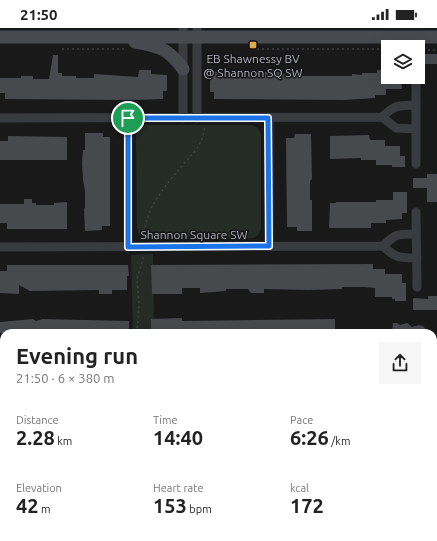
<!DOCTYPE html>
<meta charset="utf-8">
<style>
:root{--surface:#fff;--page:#f6f6f6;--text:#222;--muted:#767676}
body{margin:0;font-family:Ubuntu,sans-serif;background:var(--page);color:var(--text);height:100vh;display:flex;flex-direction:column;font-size:15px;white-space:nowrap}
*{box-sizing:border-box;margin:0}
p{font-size:13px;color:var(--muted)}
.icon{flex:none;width:22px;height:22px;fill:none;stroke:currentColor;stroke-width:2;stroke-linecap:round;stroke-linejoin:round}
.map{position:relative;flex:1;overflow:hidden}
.side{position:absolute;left:0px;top:301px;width:437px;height:212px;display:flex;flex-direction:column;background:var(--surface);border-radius:12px 12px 0 0;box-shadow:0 4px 16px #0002}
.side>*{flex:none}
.fabs{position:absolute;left:381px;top:12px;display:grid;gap:8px}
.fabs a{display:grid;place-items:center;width:44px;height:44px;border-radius:0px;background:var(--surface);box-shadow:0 4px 16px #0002;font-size:20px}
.pin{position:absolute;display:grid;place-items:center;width:34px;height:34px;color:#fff;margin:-17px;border:2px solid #fff;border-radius:50%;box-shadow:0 1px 4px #0007}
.round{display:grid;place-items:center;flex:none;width:42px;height:42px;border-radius:0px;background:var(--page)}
.overview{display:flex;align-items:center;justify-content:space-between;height:68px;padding:0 16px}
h1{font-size:22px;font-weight:600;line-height:30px}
.figures{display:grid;grid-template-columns:repeat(3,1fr);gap:6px;height:68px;padding:4px 16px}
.figures div{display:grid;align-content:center}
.figures b{font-size:20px;font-weight:600}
.figures small{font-size:11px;font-weight:400}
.figures p{font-size:11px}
.status{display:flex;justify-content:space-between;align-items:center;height:28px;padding:0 20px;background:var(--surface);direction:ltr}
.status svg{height:11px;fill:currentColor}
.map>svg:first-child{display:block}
</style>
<div class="status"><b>21:50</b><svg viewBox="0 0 49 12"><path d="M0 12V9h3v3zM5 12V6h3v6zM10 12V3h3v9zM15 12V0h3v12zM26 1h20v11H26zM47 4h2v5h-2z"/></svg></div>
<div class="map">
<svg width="437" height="513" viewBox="0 0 437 513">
<rect width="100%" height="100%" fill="#19191a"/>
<path fill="#252c26" d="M 146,97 L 252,97 L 258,100 L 261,107 L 261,201 L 258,207 L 253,210 L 147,210 L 139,206 L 137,199 L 136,107 L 140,101 Z
M 153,226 L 154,305 L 133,305 L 131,227 Z
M 130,509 L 187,509 L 187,513 L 131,513 Z"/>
<path fill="#48494d" d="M 425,26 L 437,26 L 437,36 L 425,36 Z
M 53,27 L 58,27 L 58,45 L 62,45 L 62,48 L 76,48 L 76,50 L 94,50 L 94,46 L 138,49 L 139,42 L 151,42 L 151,46 L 167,47 L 167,63 L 163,63 L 163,71 L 132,72 L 5,71 L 5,65 L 0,65 L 0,50 L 21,50 L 21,48 L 33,48 L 33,51 L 49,51 Z
M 377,42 L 388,42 L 388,49 L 401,49 L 402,61 L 386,61 L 386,67 L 375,67 L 375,70 L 344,72 L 214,71 L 214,64 L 210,64 L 210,44 L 223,44 L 225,46 L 240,46 L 240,48 L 258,48 L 258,44 L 280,44 L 280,46 L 301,46 L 301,48 L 352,48 L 352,46 L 362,47 L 362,45 L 377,45 Z
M 85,105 L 103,105 L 103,109 L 110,109 L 110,198 L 102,198 L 102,202 L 85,203 L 84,181 L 85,180 L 85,163 L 83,152 L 82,135 L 83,122 L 85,122 Z
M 295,106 L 311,106 L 312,151 L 310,153 L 310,172 L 312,172 L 312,203 L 297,203 L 297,199 L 287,199 L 286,110 L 294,110 Z
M 369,107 L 370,112 L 385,112 L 385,118 L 400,118 L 400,128 L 405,128 L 405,139 L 392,139 L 392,137 L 376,137 L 376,132 L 361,132 L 361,130 L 330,131 L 330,108 Z
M 8,108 L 67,109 L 67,132 L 0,132 L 0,113 L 8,113 Z
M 427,146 L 437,146 L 437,174 L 427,174 L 427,160 L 413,160 L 413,150 L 427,150 Z
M 393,164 L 407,164 L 407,185 L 402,185 L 402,191 L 386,192 L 386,195 L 371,195 L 371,200 L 329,200 L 330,175 L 336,175 L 336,174 L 376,174 L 376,172 L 393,172 Z
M 24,171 L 32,171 L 32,175 L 36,175 L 36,177 L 54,177 L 54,175 L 67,174 L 67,201 L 7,201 L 7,195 L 0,195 L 0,176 L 24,176 Z
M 373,236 L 373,241 L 385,241 L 385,246 L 402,246 L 402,255 L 406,255 L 406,273 L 395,273 L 395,271 L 392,271 L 392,269 L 375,269 L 375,260 L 365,259 L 342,259 L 342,261 L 309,262 L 264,261 L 264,265 L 251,265 L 248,261 L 226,261 L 226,263 L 200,265 L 200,260 L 182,260 L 182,266 L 152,266 L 151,237 Z
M 7,237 L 128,237 L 129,248 L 127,248 L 127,262 L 112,262 L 112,266 L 99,266 L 99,262 L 30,263 L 19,257 L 19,266 L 0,265 L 0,243 L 7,243 Z
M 428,268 L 437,268 L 437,282 L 413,282 L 413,270 L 428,271 Z
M 182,290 L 182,293 L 335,291 L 335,305 L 151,305 L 151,291 Z
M 33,291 L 36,293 L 42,291 L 129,293 L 129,305 L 0,305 L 0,294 Z
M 393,295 L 397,295 L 400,297 L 407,295 L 412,299 L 419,297 L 423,298 L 429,305 L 392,305 Z"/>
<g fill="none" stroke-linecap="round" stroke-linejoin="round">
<path stroke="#404246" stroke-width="1.5" stroke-dasharray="2 3" stroke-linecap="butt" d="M 62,21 L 126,21
M 252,21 L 388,21
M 418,22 L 437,22
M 144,209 C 145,203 145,197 147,191 C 152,174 169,153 181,139 C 194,124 202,119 205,98
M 137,305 L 139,277 L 137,251 L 144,227
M 153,509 L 154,513"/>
<path stroke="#3a3b3f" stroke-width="4.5" d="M 424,513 L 424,509"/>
<path stroke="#3a3b3f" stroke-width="9" d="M 183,0 L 183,90
M 416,51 L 416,136
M 269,89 L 269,218
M 0,90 L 382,89
M 128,90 L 128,219
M 197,90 L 197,0
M 416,101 L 396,100 L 382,89 C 396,76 398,78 416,77
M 416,184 L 417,259
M 416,206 C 398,206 396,205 383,218 C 395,230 400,230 417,230
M 0,219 L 383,218
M 0,334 L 4,334
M 433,406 L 437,407
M 79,509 L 80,513
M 238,509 L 239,513
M 338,509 L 339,513"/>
<path stroke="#484a4f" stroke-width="13" d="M 0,9 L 437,9
M 135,14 C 159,18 169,21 183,41"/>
</g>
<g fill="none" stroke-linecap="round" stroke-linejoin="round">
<g stroke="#fff" stroke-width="8">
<path id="route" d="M 128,90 L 268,90 L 269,218 L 128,219 Z"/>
</g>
<use href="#route" stroke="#1a73e8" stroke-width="5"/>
</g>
<rect fill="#deaa4d" stroke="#141415" stroke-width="1.5" x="249" y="13" width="8" height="8" rx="2"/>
<g text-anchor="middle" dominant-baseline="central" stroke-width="3" stroke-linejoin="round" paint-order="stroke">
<g font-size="12" fill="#adb0b9" stroke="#141415">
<text x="253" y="30">EB Shawnessy BV<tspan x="253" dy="14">@ Shannon SQ SW</tspan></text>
</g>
<g font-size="12" fill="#adb0b9" stroke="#141415">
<text x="194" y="206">Shannon Square SW</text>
</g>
</g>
</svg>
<div class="fabs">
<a><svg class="icon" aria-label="layers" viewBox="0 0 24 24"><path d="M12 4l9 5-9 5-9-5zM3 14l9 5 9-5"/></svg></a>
</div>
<div class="pin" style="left:128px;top:90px;background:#1e9e55"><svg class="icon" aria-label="arrive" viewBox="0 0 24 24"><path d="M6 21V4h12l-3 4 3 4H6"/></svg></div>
<section class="side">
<div class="overview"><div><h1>Evening run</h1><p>21:50 · 6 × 380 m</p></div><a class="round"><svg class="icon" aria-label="share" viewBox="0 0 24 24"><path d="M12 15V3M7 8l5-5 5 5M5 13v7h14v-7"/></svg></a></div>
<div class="figures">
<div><p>Distance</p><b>2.28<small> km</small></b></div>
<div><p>Time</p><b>14:40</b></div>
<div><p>Pace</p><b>6:26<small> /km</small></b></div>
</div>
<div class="figures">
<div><p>Elevation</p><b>42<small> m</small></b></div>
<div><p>Heart rate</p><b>153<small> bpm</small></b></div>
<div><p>kcal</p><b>172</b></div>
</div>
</section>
</div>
